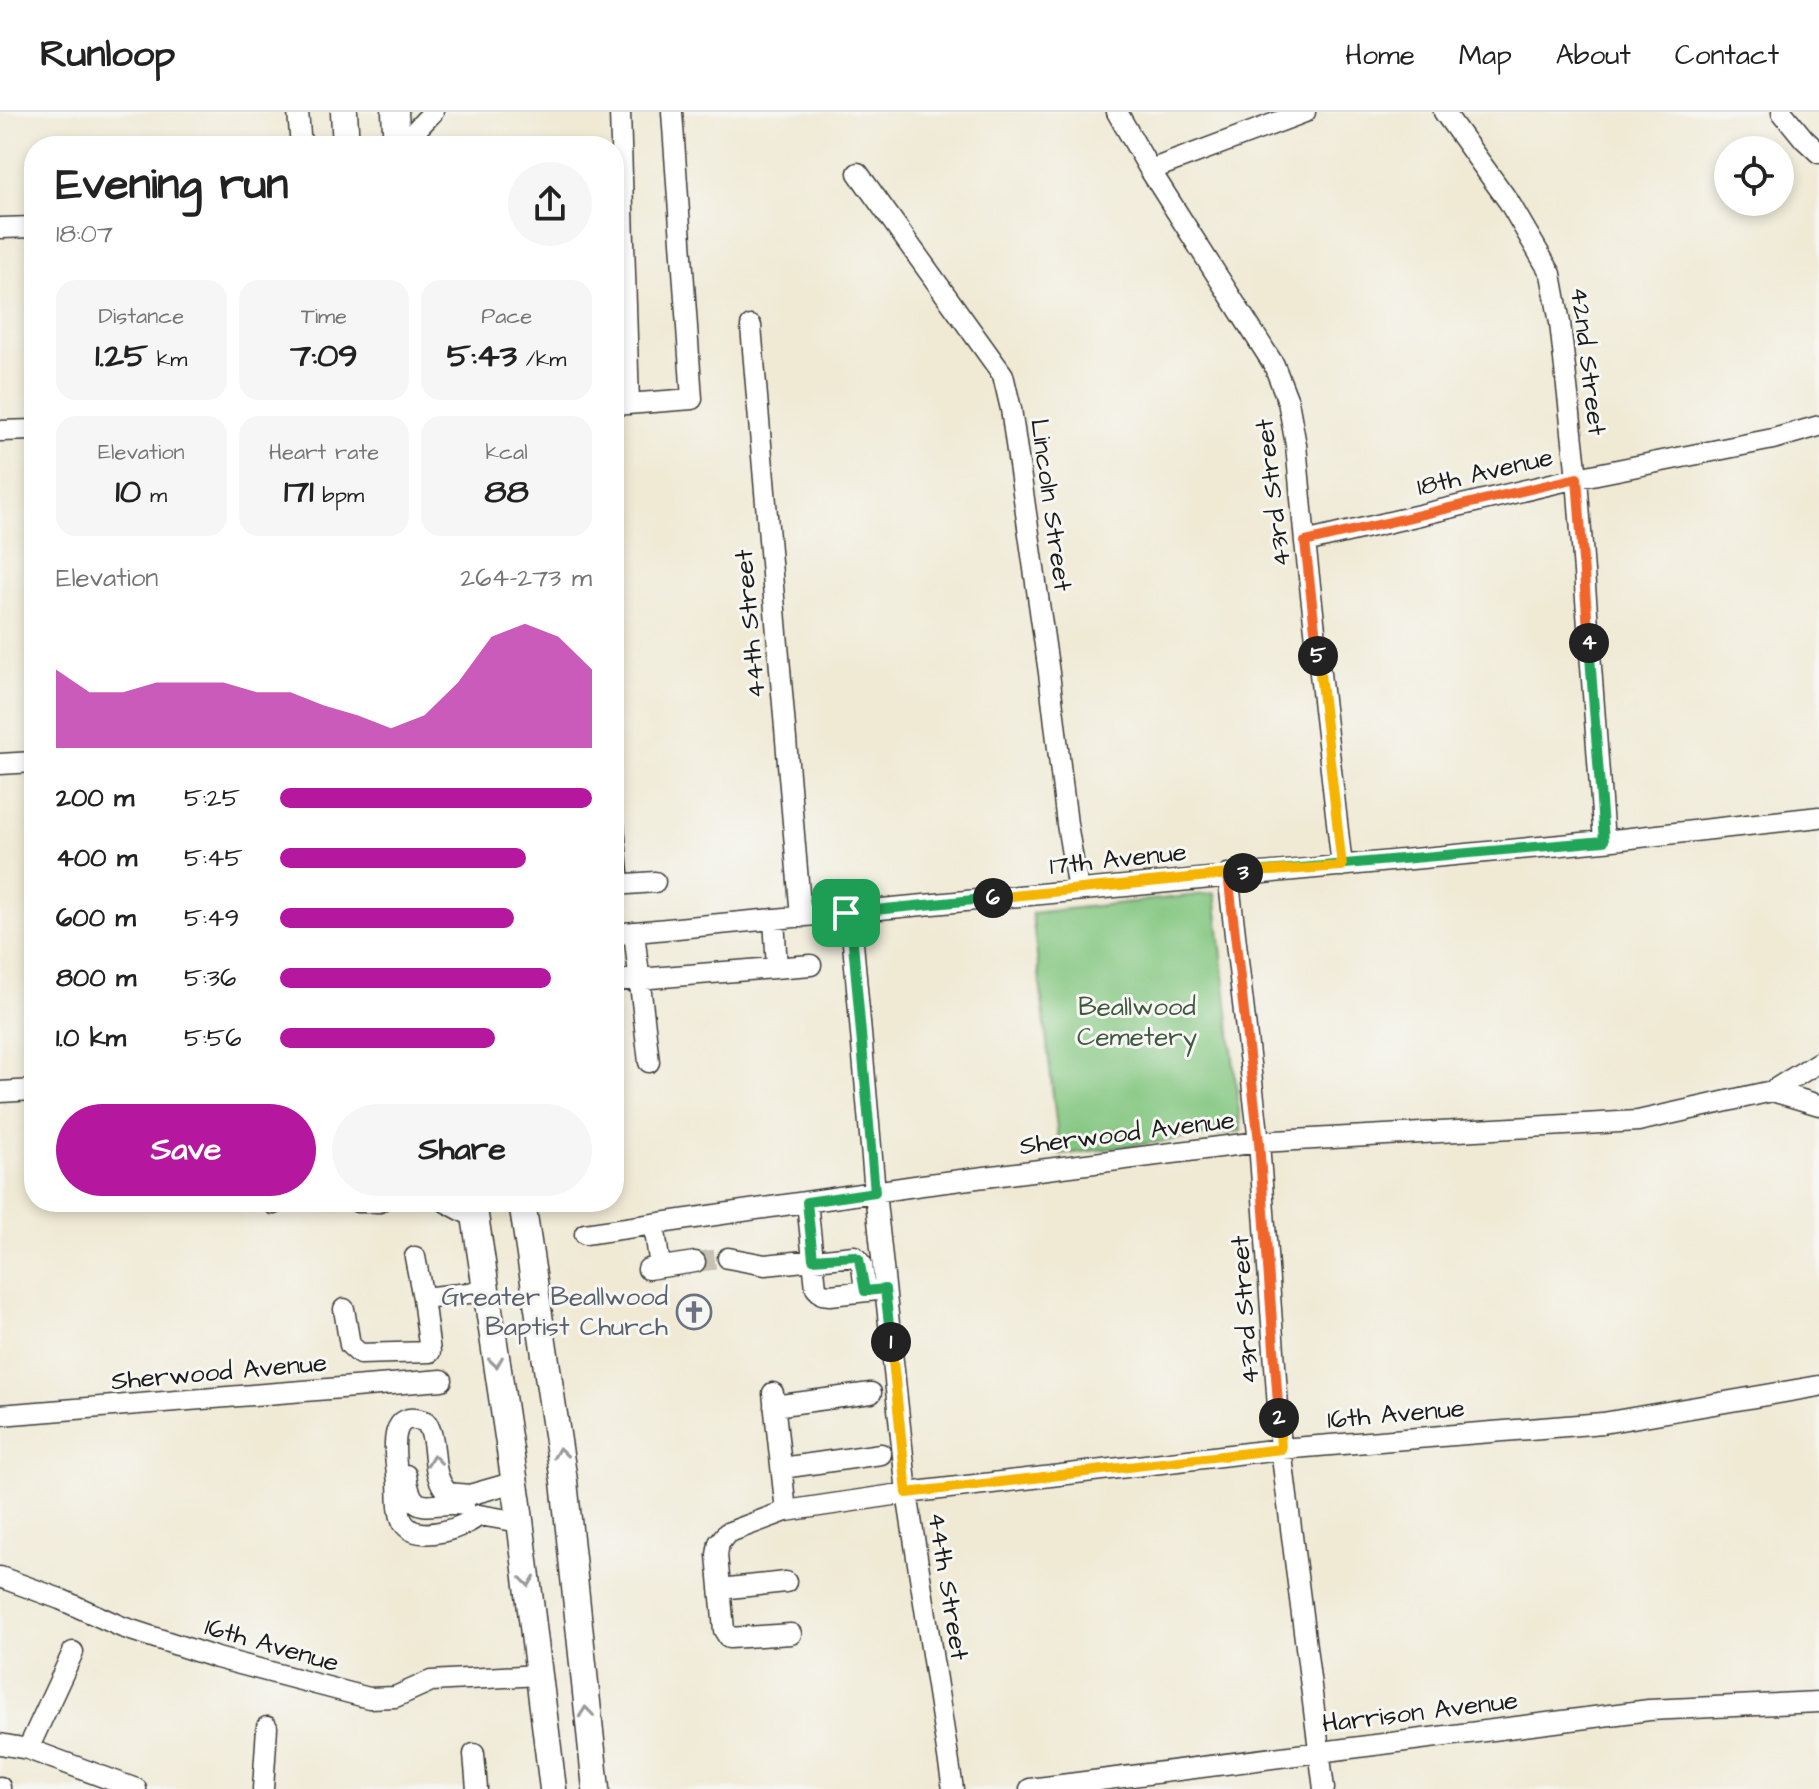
<!DOCTYPE html>
<meta charset="utf-8">
<style>
:root{--surface:#fff;--page:#f6f6f6;--text:#222;--muted:#767676;--line:#e0e0e0;--accent:#b5179e}
body{margin:0;font-family:"Architects Daughter",sans-serif;background:var(--page);color:var(--text);height:100vh;display:flex;flex-direction:column;font-size:30px;white-space:nowrap}
*{box-sizing:border-box;margin:0}
p{font-size:26px;color:var(--muted)}
.icon{flex:none;width:44px;height:44px;fill:none;stroke:currentColor;stroke-width:2;stroke-linecap:round;stroke-linejoin:round}
.map{position:relative;flex:1;overflow:hidden}
.details{position:absolute;left:24px;top:24px;width:600px;height:1076px;display:flex;flex-direction:column;background:var(--surface);border-radius:32px;box-shadow:0 4px 12px #0003}
.details>*{flex:none}
.fabs{position:absolute;left:1714px;top:24px;display:grid;gap:16px}
.fabs a{display:grid;place-items:center;width:80px;height:80px;border-radius:50%;background:var(--surface);box-shadow:0 4px 12px #0003;font-size:40px}
.pin{position:absolute;display:grid;place-items:center;width:68px;height:68px;color:#fff;margin:-34px;border-radius:16px;box-shadow:0 4px 12px #0006}
.km{position:absolute;width:40px;height:40px;margin:-20px;border-radius:50%;background:#222;color:#fff;font-size:22px;line-height:40px;text-align:center}
.round{display:grid;place-items:center;flex:none;width:84px;height:84px;border-radius:42px;background:var(--page)}
.summary{display:flex;align-items:center;justify-content:space-between;height:136px;padding:0 32px}
h1{font-size:44px;font-weight:800;line-height:60px}
.stats{display:grid;grid-template-columns:repeat(3,1fr);gap:12px;height:136px;padding:8px 32px}
.stats div{display:grid;align-content:center;border-radius:20px;background:var(--page);text-align:center}
.stats b{font-size:34px;font-weight:800}
.stats small{font-size:22px;font-weight:400}
.stats p{font-size:22px}
.chart{height:224px;padding:16px 32px}
.chart p{display:flex;justify-content:space-between}
.chart svg{width:100%;height:144px;margin-top:8px;fill:var(--accent);opacity:.7}
.cta{display:flex;gap:16px;margin-top:auto;padding:16px 32px}
.cta a{flex:1;height:92px;border-radius:48px;background:var(--accent);color:#fff;font-size:32px;font-weight:800;line-height:92px;text-align:center}
.cta a+a{background:var(--page);color:var(--text)}
ul{padding:0 32px;list-style:none;font-size:26px}
li{display:grid;grid-template-columns:128px 96px 1fr;align-items:center;height:60px}
li i{height:20px;border-radius:10px;background:var(--accent)}
header{display:flex;align-items:center;gap:48px;box-sizing:border-box;height:112px;padding:0 40px;background:var(--surface);border-bottom:2px solid var(--line)}
header strong{font-size:38px}
nav{display:flex;gap:44px;margin-inline-start:auto;font-size:28px}
.map>svg:first-child{display:block}
</style>
<header>
<strong>Runloop</strong>
<nav><a>Home</a><a>Map</a><a>About</a><a>Contact</a></nav>
</header>
<div class="map">
<svg width="1819" height="1677" viewBox="0 0 1819 1677">
<rect width="100%" height="100%" fill="#f6f6f2"/>
<filter id="ink" filterUnits="userSpaceOnUse"><feTurbulence type="fractalNoise" baseFrequency=".0125" numOctaves="2"/><feDisplacementMap in="SourceGraphic" scale="16" xChannelSelector="R" yChannelSelector="G"/><feConvolveMatrix kernelMatrix="1 2 1 2 8 2 1 2 1" color-interpolation-filters="sRGB"/></filter>
<filter id="wash" filterUnits="userSpaceOnUse"><feTurbulence type="fractalNoise" baseFrequency=".006" numOctaves="4" result="noise"/><feDisplacementMap in="SourceGraphic" scale="32" xChannelSelector="R" yChannelSelector="G"/><feGaussianBlur stdDeviation="1.8" result="paint"/><feColorMatrix in="noise" values="0 0 0 0 0 0 0 0 0 0 0 0 0 0 0 0 0 1.4 0 .05"/><feComposite in="paint" operator="in"/></filter>
<g filter="url(#wash)">
<rect width="100%" height="100%" fill="#f0ead5"/>
<path fill="#82c67f" stroke="#4f714e" stroke-width="2" d="M 1215,781 L 1241,1019 L 1060,1043 L 1032,801 Z"/>
</g>
<g filter="url(#ink)">
<g fill="none" stroke-linecap="round" stroke-linejoin="round">
<path stroke="#c6c1b0" stroke-width="20" stroke-dasharray="20 10" stroke-linecap="butt" d="M 695,1150 L 728,1146"/>
<g stroke="#3c3b38" stroke-width="23">
<path id="minor" d="M 298,0 L 301,34
M 620,0 L 629,292
M 1117,0 L 1150,58 L 1274,253 L 1288,289 L 1296,333 L 1305,430 L 1342,754
M 1444,0 L 1509,90 L 1551,162 L 1560,211 L 1577,366 L 1604,729
M 1782,0 L 1804,27 L 1819,41
M 401,34 L 433,0
M 1150,58 L 1305,0
M 858,61 L 1003,263 L 1011,297 L 1049,561 L 1067,712 L 1078,778
M 0,116 L 34,115
M 751,214 L 801,805
M 614,293 L 692,287 L 672,0
M 0,319 L 34,318
M 1305,430 L 1577,366 L 1773,327 L 1819,314
M 0,652 L 34,650
M 614,714 L 619,772
M 1228,762 L 1259,1030 L 1281,1337 L 1324,1677
M 614,773 L 655,770
M 846,801 L 853,831 L 875,1080 L 907,1381 L 953,1677
M 774,807 L 777,856
M 634,820 L 649,950
M 614,822 L 1604,729 L 1819,705
M 614,869 L 811,853
M 1772,979 L 1819,950
M 0,980 L 34,978
M 274,1090 L 274,1092
M 358,1090 L 379,1090
M 446,1090 L 476,1106
M 807,1090 L 816,1176 L 822,1182 L 830,1183 L 877,1178
M 654,1112 L 660,1155
M 585,1122 L 922,1073 L 1259,1030 L 1638,1009 L 1772,979 L 1819,993
M 415,1145 L 423,1186 L 486,1179
M 728,1146 L 765,1153 L 854,1144 L 862,1153 L 865,1179
M 648,1157 L 695,1150
M 344,1197 L 350,1233 L 360,1242 L 430,1240 L 423,1186
M 773,1281 L 786,1399
M 774,1294 L 871,1281
M 0,1303 L 442,1268
M 782,1356 L 881,1342
M 406,1363 C 413,1410 430,1387 464,1393
M 515,1370 L 469,1383 L 448,1381 C 428,1360 440,1331 426,1310 C 384,1293 396,1348 398,1371 C 399,1382 397,1404 405,1413 C 420,1431 465,1416 479,1403 L 520,1410
M 0,1465 L 60,1487 L 122,1515 L 217,1546 L 369,1586 L 395,1585 L 431,1569 L 539,1563
M 720,1477 L 786,1470
M 791,1522 L 729,1526 L 724,1518 L 717,1443 L 719,1431 L 727,1421 L 786,1399 L 907,1381 L 1281,1337 L 1603,1311 L 1819,1274
M 0,1632 L 28,1637 L 136,1677
M 28,1637 L 73,1540
M 474,1642 L 477,1677
M 0,1675 L 0,1677
M 263,1677 L 267,1615
M 1030,1677 L 1649,1598 L 1819,1590"/>
</g>
<g stroke="#3c3b38" stroke-width="29">
<path id="major" d="M 344,0 L 346,34
M 395,0 L 397,34
M 473,1090 L 518,1392 L 553,1677
M 522,1090 L 564,1369 L 596,1677"/>
</g>
<use href="#minor" stroke="#fff" stroke-width="20"/>
<use href="#major" stroke="#fff" stroke-width="26"/>
</g>
<defs><path id="oneway-chevron" d="M-2-3.5L2.5 0L-2 3.5" fill="none" stroke-width="1.6" stroke-linecap="round" stroke-linejoin="round" transform="scale(2)"/></defs>
<g stroke="#999">
<use href="#oneway-chevron" transform="translate(496 1250) rotate(82)"/>
<use href="#oneway-chevron" transform="translate(560 1341) rotate(-98)"/>
<use href="#oneway-chevron" transform="translate(434 1348) rotate(-97)"/>
<use href="#oneway-chevron" transform="translate(528 1469) rotate(83)"/>
<use href="#oneway-chevron" transform="translate(586 1600) rotate(-96)"/>
</g>
</g>
<g fill="none" stroke-linecap="round" stroke-linejoin="round" filter="url(#ink)">
<g stroke="#fff" stroke-width="16">
<path id="split-1" d="M 846,801 L 853,831 L 875,1080 L 807,1090 L 813,1147 L 854,1144 L 859,1147 L 865,1179 L 885,1177 L 891,1230"/>
</g>
<g stroke="#fff" stroke-width="16">
<path id="split-2" d="M 891,1230 L 907,1381 L 1281,1337 L 1279,1306"/>
</g>
<g stroke="#fff" stroke-width="16">
<path id="split-3" d="M 1243,761 L 1228,762 L 1259,1030 L 1279,1306"/>
</g>
<g stroke="#fff" stroke-width="16">
<path id="split-4" d="M 1243,761 L 1604,729 L 1589,531"/>
</g>
<g stroke="#fff" stroke-width="16">
<path id="split-5" d="M 1318,544 L 1305,430 L 1577,366 L 1589,531"/>
</g>
<g stroke="#fff" stroke-width="16">
<path id="split-6" d="M 993,786 L 1228,762 L 1342,754 L 1318,544"/>
</g>
<g stroke="#fff" stroke-width="16">
<path id="split-7" d="M 846,801 L 993,786"/>
</g>
<use href="#split-1" stroke="#22a559" stroke-width="10"/>
<use href="#split-2" stroke="#f5b400" stroke-width="10"/>
<use href="#split-3" stroke="#f0652b" stroke-width="10"/>
<use href="#split-4" stroke="#22a559" stroke-width="10"/>
<use href="#split-5" stroke="#f0652b" stroke-width="10"/>
<use href="#split-6" stroke="#f5b400" stroke-width="10"/>
<use href="#split-7" stroke="#22a559" stroke-width="10"/>
</g>
<defs>
<g id="church-ring" transform="scale(1.8)"><circle r="9.5" fill="#f6f6f2" stroke="#6b7280" stroke-width="1.5"/><path d="M-1.2-6h2.4v3.5h3.3v2.4h-3.3V6h-2.4V-.1h-3.3v-2.4h3.3Z" fill="#6b7280"/></g>
</defs>
<g fill-rule="evenodd">
<use href="#church-ring" x="694" y="1200"/>
</g>
<g text-anchor="middle" dominant-baseline="central" stroke-width="6" stroke-linejoin="round" paint-order="stroke">
<g font-size="26" fill="#1c1c1c" stroke="#f6f6f2">
<text transform="translate(1588 249) rotate(83)">42nd Street</text>
<text transform="translate(1485 360) rotate(-13)">18th Avenue</text>
<text transform="translate(1273 381) rotate(-97)">43rd Street</text>
<text transform="translate(1051 393) rotate(82)">Lincoln Street</text>
<text transform="translate(750 512) rotate(-95)">44th Street</text>
<text transform="translate(1118 747) rotate(-6)">17th Avenue</text>
<text transform="translate(1127 1021) rotate(-7)">Sherwood Avenue</text>
<text transform="translate(1245 1198) rotate(-94)">43rd Street</text>
<text transform="translate(219 1260) rotate(-5)">Sherwood Avenue</text>
<text transform="translate(1396 1302) rotate(-5)">16th Avenue</text>
<text transform="translate(948 1474) rotate(81)">44th Street</text>
<text transform="translate(272 1533) rotate(16)">16th Avenue</text>
<text transform="translate(1420 1600) rotate(-7)">Harrison Avenue</text>
</g>
<g font-size="26" fill="#40583f" stroke="#f6f6f2">
<text x="1137" y="895">Beallwood<tspan x="1137" dy="30">Cemetery</tspan></text>
</g>
<g font-size="26" fill="#5b616d" stroke="#f6f6f2" text-anchor="end">
<text x="668" y="1185">Greater Beallwood<tspan x="668" dy="30">Baptist Church</tspan></text>
</g>
</g>
</svg>
<div class="fabs">
<a><svg class="icon" aria-label="locate" viewBox="0 0 24 24"><circle cx="12" cy="12" r="6"/><path d="M12 2v4M12 18v4M2 12h4M18 12h4"/></svg></a>
</div>
<div class="pin" style="left:846px;top:801px;background:#1e9e55"><svg class="icon" aria-label="arrive" viewBox="0 0 24 24"><path d="M6 21V4h12l-3 4 3 4H6"/></svg></div>
<b class="km" style="left:891px;top:1230px">1</b>
<b class="km" style="left:1279px;top:1306px">2</b>
<b class="km" style="left:1243px;top:761px">3</b>
<b class="km" style="left:1589px;top:531px">4</b>
<b class="km" style="left:1318px;top:544px">5</b>
<b class="km" style="left:993px;top:786px">6</b>
<section class="details">
<div class="summary"><div><h1>Evening run</h1><p>18:07</p></div><a class="round"><svg class="icon" aria-label="share" viewBox="0 0 24 24"><path d="M12 15V3M7 8l5-5 5 5M5 13v7h14v-7"/></svg></a></div>
<div class="stats">
<div><p>Distance</p><b>1.25<small> km</small></b></div>
<div><p>Time</p><b>7:09</b></div>
<div><p>Pace</p><b>5:43<small> /km</small></b></div>
</div>
<div class="stats">
<div><p>Elevation</p><b>10<small> m</small></b></div>
<div><p>Heart rate</p><b>171<small> bpm</small></b></div>
<div><p>kcal</p><b>88</b></div>
</div>
<div class="chart"><p><span>Elevation</span>264–273 m</p>
<svg viewBox="0 0 160 44" preserveAspectRatio="none"><path d="M0 44V20L10 27L20 27L30 24L40 24L50 24L60 27L70 27L80 31L90 34L100 38L110 34L120 24L130 10L140 6L150 10L160 20V44z"/></svg>
</div>
<ul>
<li><b>200 m</b>5:25<i style="width:100%"></i></li>
<li><b>400 m</b>5:45<i style="width:79%"></i></li>
<li><b>600 m</b>5:49<i style="width:75%"></i></li>
<li><b>800 m</b>5:36<i style="width:87%"></i></li>
<li><b>1.0 km</b>5:56<i style="width:69%"></i></li>
</ul>
<div class="cta"><a>Save</a><a>Share</a></div>
</section>
</div>
